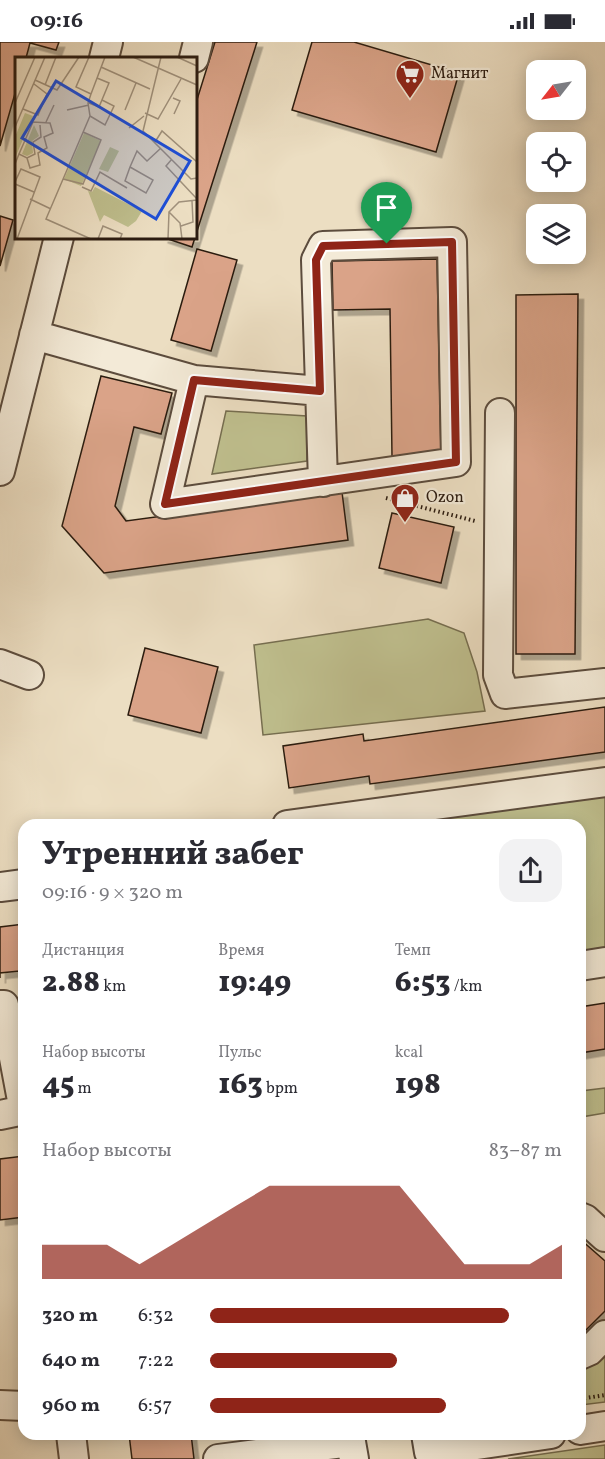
<!DOCTYPE html>
<html lang="ru">
<meta charset="utf-8">
<style>
:root{--surface:#fff;--page:#f2f2f3;--text:#2b2b33;--muted:#7c7c81;--accent:#8f2418}
body{margin:0;font-family:Vollkorn,serif;background:var(--page);color:var(--text);height:100vh;display:flex;flex-direction:column;font-size:22px;white-space:nowrap}
*{box-sizing:border-box;margin:0}
p{font-size:20px;color:var(--muted)}
.icon{flex:none;width:33px;height:33px;fill:none;stroke:currentColor;stroke-width:2;stroke-linecap:round;stroke-linejoin:round}
.map{position:relative;flex:1;overflow:hidden}
.side{position:absolute;left:18px;top:777px;width:568px;height:621px;display:flex;flex-direction:column;background:var(--surface);border-radius:18px;box-shadow:0 3px 15px #0003}
.side>*{flex:none}
.needle{width:39px;rotate:239deg}
.buttons{position:absolute;left:526px;top:18px;display:grid;gap:12px}
.buttons a{display:grid;place-items:center;width:60px;height:60px;border-radius:12px;background:var(--surface);box-shadow:0 3px 15px #0003;font-size:30px}
.pin{position:absolute;display:grid;place-items:center;width:51px;height:51px;color:#fff;margin:-62px -26px;border-radius:50% 50% 50% 0;rotate:-45deg;box-shadow:0 0 6px #0007}
.pin .icon{rotate:45deg}
.round{display:grid;place-items:center;flex:none;width:63px;height:63px;border-radius:18px;background:var(--page)}
.headline{display:flex;align-items:center;justify-content:space-between;height:102px;padding:0 24px}
h1{font-size:33px;font-weight:800;line-height:45px}
.figures{display:grid;grid-template-columns:repeat(3,1fr);gap:9px;height:102px;padding:6px 24px}
.figures div{display:grid;align-content:center}
.figures b{font-size:30px;font-weight:800}
.figures small{font-size:16px;font-weight:400}
.figures p{font-size:16px}
.chart{height:168px;padding:12px 24px}
.chart p{display:flex;justify-content:space-between}
.chart svg{width:100%;height:108px;margin-top:6px;fill:var(--accent);opacity:.7}
ul{padding:0 24px;list-style:none;font-size:20px}
li{display:grid;grid-template-columns:96px 72px 1fr;align-items:center;height:45px}
li i{height:15px;border-radius:8px;background:var(--accent)}
.status{display:flex;justify-content:space-between;align-items:center;height:42px;padding:0 30px;background:var(--surface);direction:ltr}
.status svg{height:16px;fill:currentColor}
.map>svg:first-child{display:block}
</style>
<div class="status"><b>09:16</b><svg viewBox="0 0 49 12"><path d="M0 12V9h3v3zM5 12V6h3v6zM10 12V3h3v9zM15 12V0h3v12zM26 1h20v11H26zM47 4h2v5h-2z"/></svg></div>
<div class="map">
<svg width="605" height="1417" viewBox="0 0 605 1417">
<defs>
<filter id="shadow"><feDropShadow dx="5.5" dy="5.5" stdDeviation="0" flood-color="#0004"/></filter>
</defs>
<rect width="100%" height="100%" fill="#ecdec2"/>
<filter id="stains"><feTurbulence type="fractalNoise" baseFrequency=".00333" numOctaves="4"/><feColorMatrix values="0 0 0 0 .2 0 0 0 0 .09 0 0 0 0 .02 0 0 0 .5 -.17"/></filter>
<radialGradient id="worn" r=".72"><stop offset=".6" stop-color="#630" stop-opacity="0"/><stop offset="1" stop-color="#630" stop-opacity=".3"/></radialGradient>
<path fill="#bfbf8e" stroke="#766e50" stroke-width="1.5" d="M 226,369 L 307,374 L 307,419 L 212,432 Z
M 428,577 L 464,591 L 477,630 L 485,669 L 263,693 L 254,603 Z
M 605,743 L 605,913 L 581,917 L 580,783 L 315,783 Z
M 605,1046 L 605,1071 L 581,1075 L 581,1049 Z
M 605,1313 L 605,1360 L 581,1363 L 580,1325 Z
M 605,1403 L 605,1417 L 508,1417 Z"/>
<path fill="#daa388" stroke="#2c1c11" stroke-width="1.5" filter="url(#shadow)" d="M 0,0 L 59,0 L 56,8 L 30,1 L 26,16 L 16,16 L 16,48 L 0,104 Z
M 215,0 L 257,0 L 192,205 L 162,195 L 195,195 L 195,64 Z
M 312,0 L 354,0 L 459,31 L 436,110 L 292,68 Z
M 0,174 L 13,178 L 0,224 Z
M 197,207 L 237,218 L 211,309 L 171,298 Z
M 437,217 L 441,412 L 392,414 L 390,267 L 333,268 L 332,219 Z
M 578,252 L 575,612 L 516,612 L 516,253 Z
M 101,334 L 172,351 L 161,392 L 134,385 L 115,464 L 126,479 L 342,450 L 348,498 L 104,531 L 62,484 Z
M 392,471 L 454,485 L 441,541 L 379,526 Z
M 145,606 L 218,625 L 201,691 L 128,673 Z
M 605,665 L 605,710 L 370,742 L 369,734 L 289,746 L 283,704 L 363,692 L 364,699 Z
M 24,882 L 24,933 L 19,933 L 19,929 L 0,931 L 0,936 L 0,885 Z
M 605,961 L 605,1007 L 580,1011 L 580,965 Z
M 24,1114 L 24,1175 L 0,1178 L 0,1117 Z
M 580,1197 L 605,1219 L 605,1269 L 580,1294 Z
M 129,1392 L 191,1392 L 194,1417 L 132,1417 Z"/>
<g fill="none" stroke-linecap="round" stroke-linejoin="round">
<g stroke="#5c4c3d" stroke-width="32">
<path id="minor" d="M 104,16 L 108,0
M 194,16 L 198,0
M 34,293 L 194,338 L 165,462 L 456,420 L 452,200 L 323,204 L 316,218 L 323,440
M 194,338 L 320,349
M 500,371 L 498,633 L 505,652 L 605,641
M 0,429 L 59,195
M 0,622 L 29,633
M 287,783 L 605,740
M 0,845 L 24,842
M 580,924 L 605,920
M 0,963 L 4,963 L 24,1069
M 0,1073 L 24,1068
M 580,1175 L 585,1177 L 605,1195
M 580,1313 L 589,1309 L 605,1293
M 0,1363 L 24,1364
M 580,1388 L 605,1384
M 71,1392 L 74,1417
M 426,1392 L 429,1410 L 551,1392
M 218,1417 L 351,1400 L 354,1417"/>
</g>
<path stroke="#2c1c11" stroke-width="4" stroke-dasharray="1.5 3" stroke-linecap="butt" d="M 386,456 L 475,479
M 580,1357 L 605,1353"/>
<use href="#minor" stroke="#f3ead7" stroke-width="28"/>
</g>
<g fill="none" stroke-linecap="round" stroke-linejoin="round">
<g stroke="#fff" stroke-width="12">
<path id="route" d="M 452,200 L 456,420 L 165,462 L 194,338 L 320,349 L 316,218 L 323,204 Z"/>
</g>
<use href="#route" stroke="#8f2418" stroke-width="8"/>
</g>
<defs>
<g id="supermarket-pin" transform="scale(1.5)"><path d="M0 17L-7.5 6A9.5 9.5 0 1 1 7.5 6Z" fill="#8f2418" stroke="#f3ead7"/><path d="M-6-5.5h2.5l.6 2H6L4.5 2H-2.5L-4.4-4H-6ZM-1.5 3.2a1.3 1.3 0 1 0 .1 0ZM3 3.2a1.3 1.3 0 1 0 .1 0Z" fill="#fff"/></g>
<g id="shop-pin" transform="scale(1.5)"><path d="M0 17L-7.5 6A9.5 9.5 0 1 1 7.5 6Z" fill="#8f2418" stroke="#f3ead7"/><path d="M-5-2.5h2.3a2.7 3.5 0 0 1 5.4 0H5L5.5 6h-11ZM-1.5-2.5h3a1.5 2.3 0 0 0-3 0Z" fill="#fff"/></g>
</defs>
<g fill-rule="evenodd">
<use href="#supermarket-pin" x="410" y="32"/>
<use href="#shop-pin" x="405" y="456"/>
</g>
<g text-anchor="middle" dominant-baseline="central" stroke-width="4.5" stroke-linejoin="round" paint-order="stroke">
<g font-size="16" fill="#2c1c11" stroke="#f3ead7" text-anchor="start">
<text x="431" y="32">Магнит</text>
<text x="426" y="456">Ozon</text>
</g>
</g>
<g transform="translate(15 15)">
<rect width="182" height="182" fill="#ecdec2"/>
<path d="M 10,56 L 18,59 L 0,101 L 0,80 ZM 19,68 L 24,79 L 17,84 L 18,96 L 12,99 L 7,97 ZM 69,76 L 86,84 L 66,129 L 49,122 ZM 95,90 L 104,94 L 93,115 L 84,112 ZM 80,130 L 127,154 L 121,164 L 113,170 L 89,158 L 85,165 L 73,134 L 77,135 Z" fill="#bfbf8e"/>
<path fill="none" stroke="#9f907b" stroke-width="1.5" d="M 74,0 L 61,30 L 76,37 L 73,46 L 75,59 L 31,162 L 76,182M 118,0 L 182,28M 146,0 L 128,74 L 176,122 L 182,121M 162,0 L 182,9M 86,10 L 135,32M 20,23 L 42,33 L 64,0M 30,28 L 41,0M 76,37 L 90,0M 158,41 L 165,44 L 159,57M 0,46 L 20,0M 74,46 L 84,50 L 94,26 L 82,21M 8,52 L 23,58 L 32,37 L 19,27M 52,53 L 74,48M 110,53 L 121,26M 130,56 L 143,62 L 166,22M 75,59 L 90,68 L 99,49 L 87,43M 31,65 L 39,48M 0,70 L 30,0M 114,71 L 129,59M 140,85 L 147,74 L 182,105M 4,97 L 18,65 L 35,66 L 38,76 L 29,80 L 32,91 L 23,96 L 25,108 L 15,111 L 12,101M 157,102 L 151,109 L 182,142M 0,107 L 4,97 L 12,101 L 20,97 L 18,85 L 26,80 L 25,68M 115,110 L 138,123 L 131,136 L 110,124 L 115,110 L 122,94 L 132,104 L 146,91M 48,122 L 68,127 L 86,83 L 68,75M 0,125 L 6,112 L 25,120 L 2,182M 0,127 L 19,135M 67,130 L 76,134 L 85,115 L 112,131M 15,142 L 36,152M 166,169 L 178,165 L 177,144M 83,182 L 88,169 L 107,177 L 105,182M 153,182 L 154,155M 167,182 L 165,166 L 154,155 L 164,145 L 182,143"/>
<path fill="#1d4ed8" fill-opacity="0.15" stroke="#1d4ed8" stroke-width="3" d="M 41,24 L 175,104 L 141,162 L 7,81 Z"/>
<rect width="182" height="182" fill="none" stroke="#2c1c11" stroke-width="3"/>
</g>
<rect width="100%" height="100%" filter="url(#stains)"/>
<rect width="100%" height="100%" fill="url(#worn)"/>
</svg>
<div class="buttons">
<a><svg class="needle" viewBox="-14 -14 28 28"><path d="M0-13l5 13h-10z" fill="#e53935"/><path d="M0 13l5-13h-10z" fill="#7c7c81"/></svg></a>
<a><svg class="icon" aria-label="locate" viewBox="0 0 24 24"><circle cx="12" cy="12" r="6"/><path d="M12 2v4M12 18v4M2 12h4M18 12h4"/></svg></a>
<a><svg class="icon" aria-label="layers" viewBox="0 0 24 24"><path d="M12 4l9 5-9 5-9-5zM3 14l9 5 9-5"/></svg></a>
</div>
<div class="pin" style="left:387px;top:202px;background:#1e9e55"><svg class="icon" aria-label="arrive" viewBox="0 0 24 24"><path d="M6 21V4h12l-3 4 3 4H6"/></svg></div>
<section class="side">
<div class="headline"><div><h1>Утренний забег</h1><p>09:16 · 9 × 320 m</p></div><a class="round"><svg class="icon" aria-label="share" viewBox="0 0 24 24"><path d="M12 15V3M7 8l5-5 5 5M5 13v7h14v-7"/></svg></a></div>
<div class="figures">
<div><p>Дистанция</p><b>2.88<small> km</small></b></div>
<div><p>Время</p><b>19:49</b></div>
<div><p>Темп</p><b>6:53<small> /km</small></b></div>
</div>
<div class="figures">
<div><p>Набор высоты</p><b>45<small> m</small></b></div>
<div><p>Пульс</p><b>163<small> bpm</small></b></div>
<div><p>kcal</p><b>198</b></div>
</div>
<div class="chart"><p><span>Набор высоты</span>83–87 m</p>
<svg viewBox="0 0 160 44" preserveAspectRatio="none"><path d="M0 44V30L10 30L20 30L30 38L40 30L50 22L60 14L70 6L80 6L90 6L100 6L110 6L120 22L130 38L140 38L150 38L160 30V44z"/></svg>
</div>
<ul>
<li><b>320 m</b>6:32<i style="width:85%"></i></li>
<li><b>640 m</b>7:22<i style="width:53%"></i></li>
<li><b>960 m</b>6:57<i style="width:67%"></i></li>
</ul>
</section>
</div>
